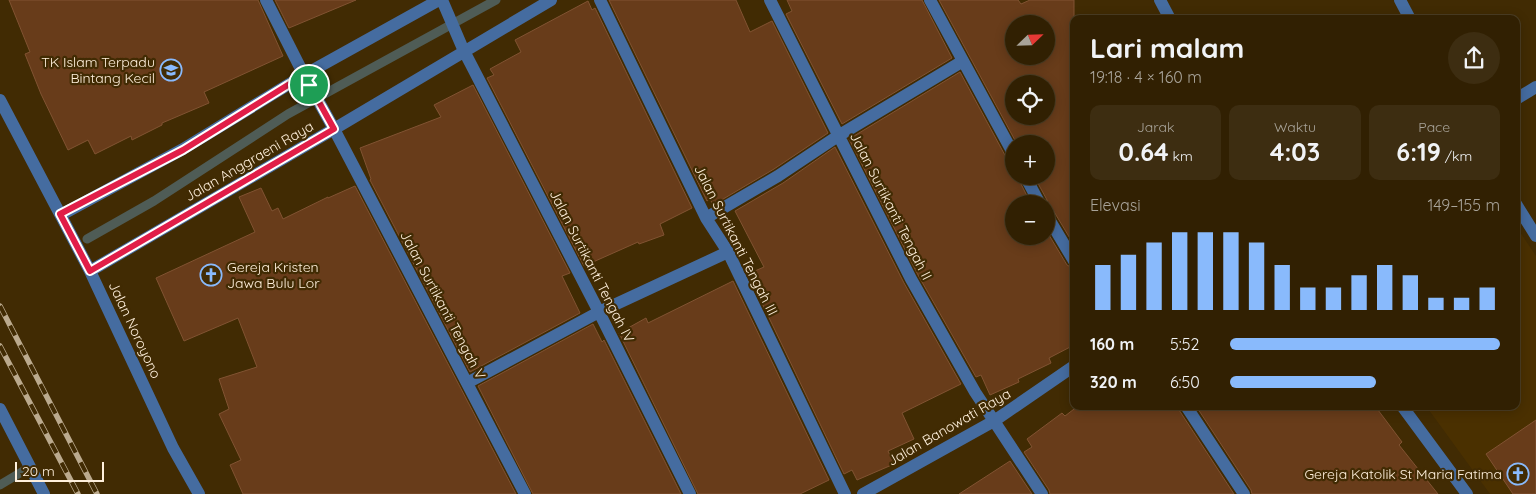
<!DOCTYPE html>
<html lang="id">
<meta charset="utf-8">
<style>
:root{--surface:#312002;--page:#3d2d11;--text:#f1f3f6;--muted:#a8a399;--line:#4c3e24;--accent:#89bafc}
body{margin:0;font-family:Quicksand,sans-serif;background:var(--page);color:var(--text);height:100vh;display:flex;flex-direction:column;font-size:19px;white-space:nowrap}
*{box-sizing:border-box;margin:0}
p{font-size:16px;color:var(--muted)}
.icon{flex:none;width:28px;height:28px;fill:none;stroke:currentColor;stroke-width:2;stroke-linecap:round;stroke-linejoin:round}
.map{position:relative;flex:1;overflow:hidden}
.sheet{position:absolute;left:1070px;top:15px;width:450px;height:395px;display:flex;flex-direction:column;background:var(--surface);border-radius:10px;box-shadow:0 2px 12px #0003,0 0 0 1px var(--line)}
.sheet>*{flex:none}
.needle{width:32px;rotate:67deg}
.buttons{position:absolute;left:1005px;top:15px;display:grid;gap:10px}
.buttons a{display:grid;place-items:center;width:50px;height:50px;border-radius:50%;background:var(--surface);box-shadow:0 2px 12px #0003,0 0 0 1px var(--line);font-size:25px}
.scale{position:absolute;left:15px;bottom:12px;width:89px;box-sizing:border-box;padding-left:5px;border:2px solid #fff0dc;border-top:0;font-size:14px;line-height:18px;white-space:nowrap;color:#fff0dc;-webkit-text-stroke:4px #412b03;paint-order:stroke}
.pin{position:absolute;display:grid;place-items:center;width:42px;height:42px;color:#fff;margin:-21px;border:2px solid #fff;border-radius:50%;box-shadow:0 1px 5px #0007}
.round{display:grid;place-items:center;flex:none;width:52px;height:52px;border-radius:26px;background:var(--page)}
.head{display:flex;align-items:center;justify-content:space-between;height:85px;padding:0 20px}
h1{font-size:28px;font-weight:800;line-height:38px}
.figures{display:grid;grid-template-columns:repeat(3,1fr);gap:8px;height:85px;padding:5px 20px}
.figures div{display:grid;align-content:center;border-radius:10px;background:var(--page);text-align:center}
.figures b{font-size:25px;font-weight:800}
.figures small{font-size:14px;font-weight:400}
.figures p{font-size:14px}
.chart{height:140px;padding:10px 20px}
.chart p{display:flex;justify-content:space-between}
.chart svg{width:100%;height:90px;margin-top:5px;stroke:var(--accent);stroke-width:6}
ul{padding:0 20px;list-style:none;font-size:16px}
li{display:grid;grid-template-columns:80px 60px 1fr;align-items:center;height:38px}
li i{height:12px;border-radius:6px;background:var(--accent)}
.map>svg:first-child{display:block}
</style>
<div class="map">
<svg width="1536" height="494" viewBox="0 0 1536 494">
<rect width="100%" height="100%" fill="#412b03"/>
<path fill="#4a3000" d="M 1516,226 L 1536,256 L 1536,494 L 1490,494 L 1426,406 L 1516,406 Z"/>
<g fill="none" stroke-linecap="round" stroke-linejoin="round">
<path stroke="#4f5c56" stroke-width="9" d="M 87,239 L 154,201 L 288,114 L 496,0
M 0,485 L 30,467"/>
</g>
<path fill="#683c1a" stroke="#815332" fill-rule="evenodd" d="M 9,0 L 258,0 L 283,56 L 204,92 L 209,103 L 162,123 L 162,125 L 132,140 L 131,136 L 95,154 L 88,140 L 68,150 L 41,94 L 25,54 L 30,52 Z
M 275,0 L 356,0 L 289,28 Z
M 609,0 L 736,0 L 750,32 L 772,21 L 828,133 L 774,169 L 713,205 L 710,199 L 707,201 Z
M 787,0 L 922,0 L 952,58 L 842,124 L 786,14 L 792,11 Z
M 939,0 L 1018,0 L 1021,4 L 1030,0 L 1074,0 L 1074,245 L 1053,210 L 1048,206 L 1047,200 L 1034,176 L 1046,176 L 1046,144 L 1017,144 ZM 1014,24 L 1046,24 L 1046,56 L 1014,56 ZM 1014,84 L 1046,84 L 1046,116 L 1014,116 Z
M 588,1 L 592,10 L 595,8 L 692,208 L 660,224 L 664,235 L 639,244 L 638,242 L 584,266 L 487,78 L 494,75 L 490,69 L 521,52 L 515,40 Z
M 960,72 L 1007,159 L 1014,163 L 1014,176 L 1017,176 L 1031,204 L 1014,204 L 1014,236 L 1046,236 L 1046,230 L 1067,265 L 1074,269 L 1074,345 L 1049,358 L 1051,363 L 1018,379 L 1019,382 L 990,395 L 981,375 L 976,377 L 918,275 L 849,139 Z
M 473,85 L 570,273 L 562,276 L 580,313 L 470,372 L 370,180 L 371,179 L 360,148 L 441,117 L 434,105 Z
M 835,147 L 904,283 L 961,384 L 902,413 L 914,439 L 888,451 L 894,464 L 857,480 L 852,470 L 844,474 L 748,274 L 764,267 L 735,211 L 783,183 Z
M 355,186 L 516,494 L 243,494 L 230,465 L 241,460 L 219,414 L 229,409 L 219,379 L 257,367 L 238,318 L 184,341 L 156,278 L 255,232 L 239,197 L 261,188 L 272,211 L 278,208 L 283,219 L 328,197 L 328,198 Z
M 733,281 L 829,480 L 800,494 L 698,494 L 619,333 L 646,318 L 648,323 Z
M 593,324 L 602,342 L 604,340 L 681,494 L 533,494 L 478,386 Z
M 1078,406 L 1178,406 L 1179,410 L 1234,494 L 1050,494 L 1049,490 L 1024,452 L 1032,447 L 1027,439 L 1062,413 L 1065,416 Z
M 1196,406 L 1375,406 L 1402,442 L 1399,445 L 1438,494 L 1252,494 L 1251,490 Z
M 1536,420 L 1536,494 L 1513,494 L 1486,454 Z
M 1010,461 L 1032,494 L 959,494 Z"/>
<g fill="none" stroke-linecap="round" stroke-linejoin="round">
<path stroke="#456ca0" stroke-width="12" d="M 266,0 L 304,75 L 334,129 L 525,494
M 442,0 L 463,49 L 599,312 L 690,494
M 600,0 L 706,218 L 728,252 L 845,494
M 770,0 L 911,279 L 975,392 L 1042,494
M 930,0 L 1014,155
M 1160,0 L 1170,19
M 1400,0 L 1410,19
M 1516,99 L 1536,87
M 0,100 L 90,271 L 173,448 L 199,494
M 1025,176 L 1040,204
M 1516,204 L 1536,236
M 1046,214 L 1074,261
M 61,215 L 183,149 L 304,75 L 439,0
M 706,218 L 778,176 L 838,136 L 963,61
M 90,271 L 334,129 L 551,0
M 467,383 L 599,312 L 728,252
M 1186,406 L 1244,494
M 1402,406 L 1467,494
M 0,409 L 44,494
M 863,494 L 994,421 L 1074,366"/>
<g stroke="#bbaa8e" stroke-width="5.5">
<path id="rail" d="M 0,306 L 97,494
M 0,346 L 78,494"/>
</g>
<use href="#rail" stroke="#412b03" stroke-width="4" stroke-dasharray="11" stroke-linecap="butt"/>
</g>
<g fill="none" stroke-linecap="round" stroke-linejoin="round">
<g stroke="#fff" stroke-width="10">
<path id="route" d="M 304,75 L 334,129 L 90,271 L 60,214 L 183,150 Z"/>
</g>
<use href="#route" stroke="#e11d48" stroke-width="6"/>
</g>
<defs>
<g id="school-ring" transform="scale(1.125)"><circle r="9.5" fill="#412b03" stroke="#89bafc" stroke-width="1.5"/><path d="M0-5L7-2L0 1L-7-2ZM-4 1L0 2.5L4 1V4Q0 6-4 4Z" fill="#89bafc"/></g>
<g id="church-ring" transform="scale(1.125)"><circle r="9.5" fill="#412b03" stroke="#89bafc" stroke-width="1.5"/><path d="M-1.2-6h2.4v3.5h3.3v2.4h-3.3V6h-2.4V-.1h-3.3v-2.4h3.3Z" fill="#89bafc"/></g>
</defs>
<g fill-rule="evenodd">
<use href="#school-ring" x="171" y="70"/>
<use href="#church-ring" x="211" y="275"/>
<use href="#church-ring" x="1518" y="474"/>
</g>
<g text-anchor="middle" dominant-baseline="central" stroke-width="4.5" stroke-linejoin="round" paint-order="stroke">
<g font-size="14" fill="#fff0dc" stroke="#412b03" text-anchor="end">
<text x="155" y="62">TK Islam Terpadu<tspan x="155" dy="16">Bintang Kecil</tspan></text>
<text x="227" y="267" text-anchor="start">Gereja Kristen<tspan x="227" dy="16">Jawa Bulu Lor</tspan></text>
<text x="1502" y="474">Gereja Katolik St Maria Fatima</text>
</g>
<g font-size="14" fill="#fff0dc" stroke="#412b03">
<text transform="translate(249 161) rotate(-30)">Jalan Anggraeni Raya</text>
<text transform="translate(891 206) rotate(63)">Jalan Surtikanti Tengah II</text>
<text transform="translate(736 240) rotate(63)">Jalan Surtikanti Tengah III</text>
<text transform="translate(592 266) rotate(63)">Jalan Surtikanti Tengah IV</text>
<text transform="translate(443 305) rotate(62)">Jalan Surtikanti Tengah V</text>
<text transform="translate(135 330) rotate(65)">Jalan Noroyono</text>
<text transform="translate(949 427) rotate(-30)">Jalan Banowati Raya</text>
</g>
</g>
</svg>
<div class="buttons">
<a><svg class="needle" viewBox="-14 -14 28 28"><path d="M0-13l5 13h-10z" fill="#e53935"/><path d="M0 13l5-13h-10z" fill="#a8a399"/></svg></a>
<a><svg class="icon" aria-label="locate" viewBox="0 0 24 24"><circle cx="12" cy="12" r="6"/><path d="M12 2v4M12 18v4M2 12h4M18 12h4"/></svg></a>
<a>+</a>
<a>−</a>
</div>
<div class="scale">20 m</div>
<div class="pin" style="left:309px;top:85px;background:#1e9e55"><svg class="icon" aria-label="arrive" viewBox="0 0 24 24"><path d="M6 21V4h12l-3 4 3 4H6"/></svg></div>
<section class="sheet">
<div class="head"><div><h1>Lari malam</h1><p>19:18 · 4 × 160 m</p></div><a class="round"><svg class="icon" aria-label="share" viewBox="0 0 24 24"><path d="M12 15V3M7 8l5-5 5 5M5 13v7h14v-7"/></svg></a></div>
<div class="figures">
<div><p>Jarak</p><b>0.64<small> km</small></b></div>
<div><p>Waktu</p><b>4:03</b></div>
<div><p>Pace</p><b>6:19<small> /km</small></b></div>
</div>
<div class="chart"><p><span>Elevasi</span>149–155 m</p>
<svg viewBox="0 0 160 44" preserveAspectRatio="none"><path d="M5 44V22M15 44V17M25 44V11M35 44V6M45 44V6M55 44V6M65 44V11M75 44V22M85 44V33M95 44V33M105 44V27M115 44V22M125 44V27M135 44V38M145 44V38M155 44V33"/></svg>
</div>
<ul>
<li><b>160 m</b>5:52<i style="width:100%"></i></li>
<li><b>320 m</b>6:50<i style="width:54%"></i></li>
</ul>
</section>
</div>
